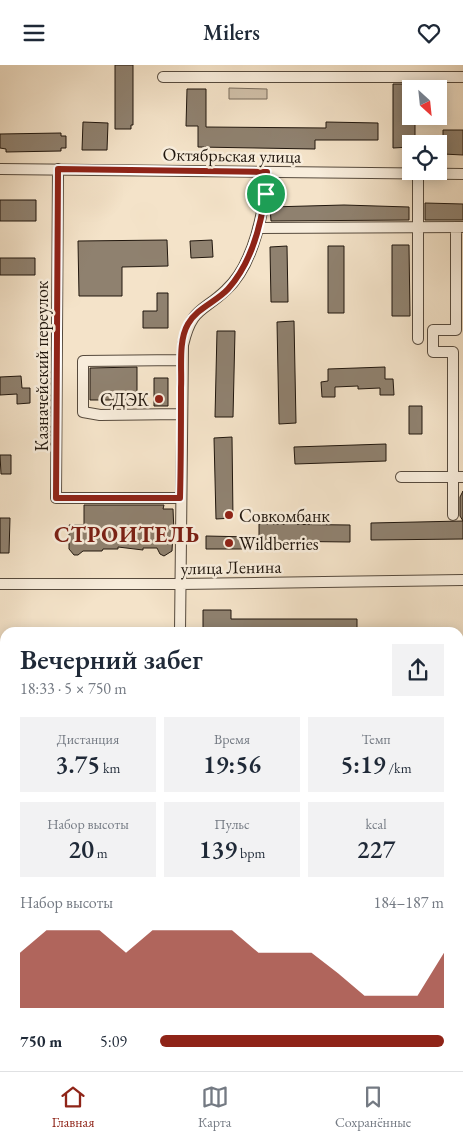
<!DOCTYPE html>
<html lang="ru">
<meta charset="utf-8">
<style>
:root{--surface:#fff;--page:#f2f2f3;--text:#1f2937;--muted:#747a83;--line:#e0e1e3;--accent:#8f2418}
body{margin:0;font-family:"EB Garamond",serif;background:var(--page);color:var(--text);height:100vh;display:flex;flex-direction:column;font-size:19px;white-space:nowrap}
*{box-sizing:border-box;margin:0}
p{font-size:16px;color:var(--muted)}
.icon{flex:none;width:28px;height:28px;fill:none;stroke:currentColor;stroke-width:2;stroke-linecap:round;stroke-linejoin:round}
.map{position:relative;flex:1;overflow:hidden}
.panel{position:absolute;left:0px;top:562px;width:464px;height:444px;display:flex;flex-direction:column;background:var(--surface);border-radius:15px 15px 0 0;box-shadow:0 2px 12px #0003}
.panel>*{flex:none}
.needle{width:32px;rotate:153deg}
.buttons{position:absolute;left:402px;top:15px;display:grid;gap:10px}
.buttons a{display:grid;place-items:center;width:45px;height:45px;border-radius:0px;background:var(--surface);box-shadow:0 2px 12px #0003;font-size:25px}
.pin{position:absolute;display:grid;place-items:center;width:42px;height:42px;color:#fff;margin:-21px;border:2px solid #fff;border-radius:50%;box-shadow:0 1px 5px #0007}
.round{display:grid;place-items:center;flex:none;width:52px;height:52px;border-radius:0px;background:var(--page)}
.overview{display:flex;align-items:center;justify-content:space-between;height:85px;padding:0 20px}
h1{font-size:28px;font-weight:600;line-height:38px}
.figures{display:grid;grid-template-columns:repeat(3,1fr);gap:8px;height:85px;padding:5px 20px}
.figures div{display:grid;align-content:center;border-radius:0px;background:var(--page);text-align:center}
.figures b{font-size:25px;font-weight:600}
.figures small{font-size:14px;font-weight:400}
.figures p{font-size:14px}
.chart{height:140px;padding:10px 20px}
.chart p{display:flex;justify-content:space-between}
.chart svg{width:100%;height:90px;margin-top:5px;fill:var(--accent);opacity:.7}
ul{padding:0 20px;list-style:none;font-size:16px}
li{display:grid;grid-template-columns:80px 60px 1fr;align-items:center;height:38px}
li i{height:12px;border-radius:6px;background:var(--accent)}
header{display:flex;justify-content:space-between;align-items:center;height:65px;padding:0 20px;background:var(--surface);font-size:22px;font-weight:600}
.dock{display:flex;justify-content:space-around;align-items:center;height:70px;border-top:1px solid var(--line);background:var(--surface);font-size:14px;color:var(--muted)}
.dock a{display:grid;justify-items:center;gap:2px}
.dock .selected{color:var(--accent)}
.map>svg:first-child{display:block}
</style>
<header><svg class="icon" aria-label="menu" viewBox="0 0 24 24"><path d="M4 6h16M4 12h16M4 18h16"/></svg>Milers<svg class="icon" aria-label="heart" viewBox="0 0 24 24"><path d="M12 20l-8-8c-3-5 5-10 8-4 3-6 11-1 8 4z"/></svg></header>
<div class="map">
<svg width="463" height="1006" viewBox="0 0 463 1006">
<rect width="100%" height="100%" fill="#f4e3c9"/>
<filter id="stains"><feTurbulence type="fractalNoise" baseFrequency=".004" numOctaves="4"/><feColorMatrix values="0 0 0 0 .2 0 0 0 0 .09 0 0 0 0 .02 0 0 0 .5 -.17"/></filter>
<radialGradient id="worn" r=".72"><stop offset=".6" stop-color="#630" stop-opacity="0"/><stop offset="1" stop-color="#630" stop-opacity=".3"/></radialGradient>
<path fill="#d0c0a9" stroke="#786c5c" d="M 229,23 L 267,24 L 267,34 L 229,34 Z
M 0,981 L 5,981 L 5,1001 L 94,1001 L 94,1006 L 0,1006 Z"/>
<path fill="#8f816f" stroke="#21170e" d="M 115,0 L 133,0 L 133,60 L 131,60 L 131,64 L 115,64 Z
M 393,19 L 415,19 L 415,24 L 411,24 L 411,51 L 415,51 L 415,79 L 411,79 L 411,82 L 393,83 Z
M 187,24 L 206,24 L 206,62 L 326,63 L 326,57 L 378,58 L 378,75 L 315,75 L 315,84 L 198,82 L 198,61 L 186,61 Z
M 83,57 L 108,58 L 107,85 L 82,85 Z
M 443,65 L 463,65 L 463,90 L 443,89 Z
M 61,68 L 61,71 L 66,71 L 66,83 L 61,83 L 61,86 L 6,87 L 6,84 L 0,83 L 0,69 Z
M 0,135 L 36,135 L 36,156 L 0,156 Z
M 425,138 L 463,139 L 463,155 L 425,155 Z
M 344,140 L 409,142 L 409,155 L 271,156 L 270,142 Z
M 167,175 L 168,201 L 122,202 L 122,231 L 79,231 L 78,176 Z
M 212,175 L 213,192 L 191,193 L 190,176 Z
M 392,180 L 409,180 L 410,251 L 392,251 Z
M 287,181 L 288,237 L 271,237 L 270,182 Z
M 328,181 L 344,181 L 344,248 L 328,248 Z
M 0,193 L 35,193 L 35,210 L 0,210 Z
M 157,228 L 168,228 L 168,263 L 143,263 L 143,246 L 157,246 Z
M 294,256 L 296,358 L 279,359 L 277,257 Z
M 217,266 L 235,266 L 233,352 L 215,352 Z
M 137,302 L 137,335 L 90,335 L 90,303 Z
M 385,302 L 385,314 L 393,314 L 394,330 L 380,330 L 380,323 L 358,324 L 358,321 L 335,322 L 335,332 L 322,332 L 321,317 L 328,316 L 328,304 Z
M 21,311 L 22,323 L 30,323 L 30,338 L 17,339 L 17,329 L 0,330 L 0,312 Z
M 154,313 L 168,313 L 168,341 L 154,341 Z
M 409,341 L 422,341 L 422,369 L 409,369 Z
M 232,372 L 233,453 L 216,454 L 214,373 Z
M 386,379 L 386,396 L 295,399 L 294,382 Z
M 0,390 L 11,390 L 11,409 L 1,409 Z
M 463,426 L 463,474 L 371,475 L 371,458 L 463,456 L 460,451 L 460,432 Z
M 84,440 L 164,440 L 163,444 L 173,444 L 174,467 L 173,468 L 172,486 L 164,491 L 160,489 L 157,483 L 143,483 L 143,485 L 118,482 L 118,484 L 103,484 L 102,486 L 83,486 L 78,490 L 74,490 L 69,484 L 69,460 L 84,460 Z
M 0,453 L 10,453 L 9,488 L 0,488 Z
M 259,459 L 350,460 L 350,477 L 259,476 Z
M 206,471 L 252,472 L 252,484 L 206,484 Z
M 203,545 L 231,545 L 231,554 L 357,554 L 357,568 L 203,568 Z"/>
<g fill="none" stroke-linecap="round" stroke-linejoin="round">
<g stroke="#564a3d" stroke-width="12">
<path id="minor" d="M 163,12 L 463,12
M 0,104 L 463,109
M 58,104 L 56,433 L 180,433
M 418,109 L 418,274
M 258,163 L 463,162
M 181,349 L 100,350 L 83,347 L 83,296 L 182,295
M 401,412 L 463,412
M 453,450 L 453,287 L 433,287 L 433,265 L 456,265 L 456,162
M 0,519 L 180,519 L 463,515
M 180,568 L 183,280 C 192,242 202,248 226,225 C 254,200 265,143 267,107
M 0,814 L 1,814
M 0,898 L 5,898
M 459,900 L 463,900
M 179,1001 L 179,1006
M 297,1001 L 297,1006
M 422,1001 L 422,1006"/>
</g>
<use href="#minor" stroke="#f8eddc" stroke-width="10"/>
</g>
<g fill="none" stroke-linecap="round" stroke-linejoin="round">
<g stroke="#fff" stroke-width="10">
<path id="route" d="M 58,104 L 267,107 C 265,146 255,194 228,224 C 216,237 197,243 188,259 C 178,276 182,304 181,323 C 181,360 181,396 180,433 L 56,433 Z"/>
</g>
<use href="#route" stroke="#8f2418" stroke-width="6"/>
</g>
<g fill="#8f2418" stroke="#f8eddc" stroke-width="2">
<circle cx="159" cy="334" r="5"/>
<circle cx="229" cy="450" r="5"/>
<circle cx="229" cy="478" r="5"/>
</g>
<g text-anchor="middle" dominant-baseline="central" stroke-width="5" stroke-linejoin="round" paint-order="stroke">
<g font-size="18" fill="#21170e" stroke="#f8eddc">
<text transform="translate(232 90) rotate(1)">Октябрьская улица</text>
<text transform="translate(41 301) rotate(-90)">Казначейский переулок</text>
<text transform="translate(231 502) rotate(-1)">улица Ленина</text>
</g>
<g font-size="18" fill="#21170e" stroke="#f8eddc" text-anchor="start">
<text x="149" y="334" text-anchor="end">СДЭК</text>
<text x="239" y="450">Совкомбанк</text>
<text x="239" y="478">Wildberries</text>
</g>
<g font-size="22" font-weight="bold" letter-spacing="1" fill="#7a1f14" stroke="#f8eddc">
<text x="127" y="469">СТРОИТЕЛЬ</text>
</g>
</g>
<rect width="100%" height="100%" filter="url(#stains)"/>
<rect width="100%" height="100%" fill="url(#worn)"/>
</svg>
<div class="buttons">
<a><svg class="needle" viewBox="-14 -14 28 28"><path d="M0-13l5 13h-10z" fill="#e53935"/><path d="M0 13l5-13h-10z" fill="#747a83"/></svg></a>
<a><svg class="icon" aria-label="locate" viewBox="0 0 24 24"><circle cx="12" cy="12" r="6"/><path d="M12 2v4M12 18v4M2 12h4M18 12h4"/></svg></a>
</div>
<div class="pin" style="left:266px;top:129px;background:#1e9e55"><svg class="icon" aria-label="arrive" viewBox="0 0 24 24"><path d="M6 21V4h12l-3 4 3 4H6"/></svg></div>
<section class="panel">
<div class="overview"><div><h1>Вечерний забег</h1><p>18:33 · 5 × 750 m</p></div><a class="round"><svg class="icon" aria-label="share" viewBox="0 0 24 24"><path d="M12 15V3M7 8l5-5 5 5M5 13v7h14v-7"/></svg></a></div>
<div class="figures">
<div><p>Дистанция</p><b>3.75<small> km</small></b></div>
<div><p>Время</p><b>19:56</b></div>
<div><p>Темп</p><b>5:19<small> /km</small></b></div>
</div>
<div class="figures">
<div><p>Набор высоты</p><b>20<small> m</small></b></div>
<div><p>Пульс</p><b>139<small> bpm</small></b></div>
<div><p>kcal</p><b>227</b></div>
</div>
<div class="chart"><p><span>Набор высоты</span>184–187 m</p>
<svg viewBox="0 0 160 44" preserveAspectRatio="none"><path d="M0 44V17L10 6L20 6L30 6L40 17L50 6L60 6L70 6L80 6L90 17L100 17L110 17L120 27L130 38L140 38L150 38L160 17V44z"/></svg>
</div>
<ul>
<li><b>750 m</b>5:09<i style="width:100%"></i></li>
</ul>
</section>
</div>
<nav class="dock">
<a class="selected"><svg class="icon" aria-label="home" viewBox="0 0 24 24"><path d="M3 11l9-7 9 7M6 9v11h12V9"/></svg>Главная</a>
<a><svg class="icon" aria-label="map" viewBox="0 0 24 24"><path d="M3 6l6-2 6 2 6-2v14l-6 2-6-2-6 2zM9 4v14M15 6v14"/></svg>Карта</a>
<a><svg class="icon" aria-label="saved" viewBox="0 0 24 24"><path d="M7 4h10v16l-5-4-5 4z"/></svg>Сохранённые</a>
</nav>
